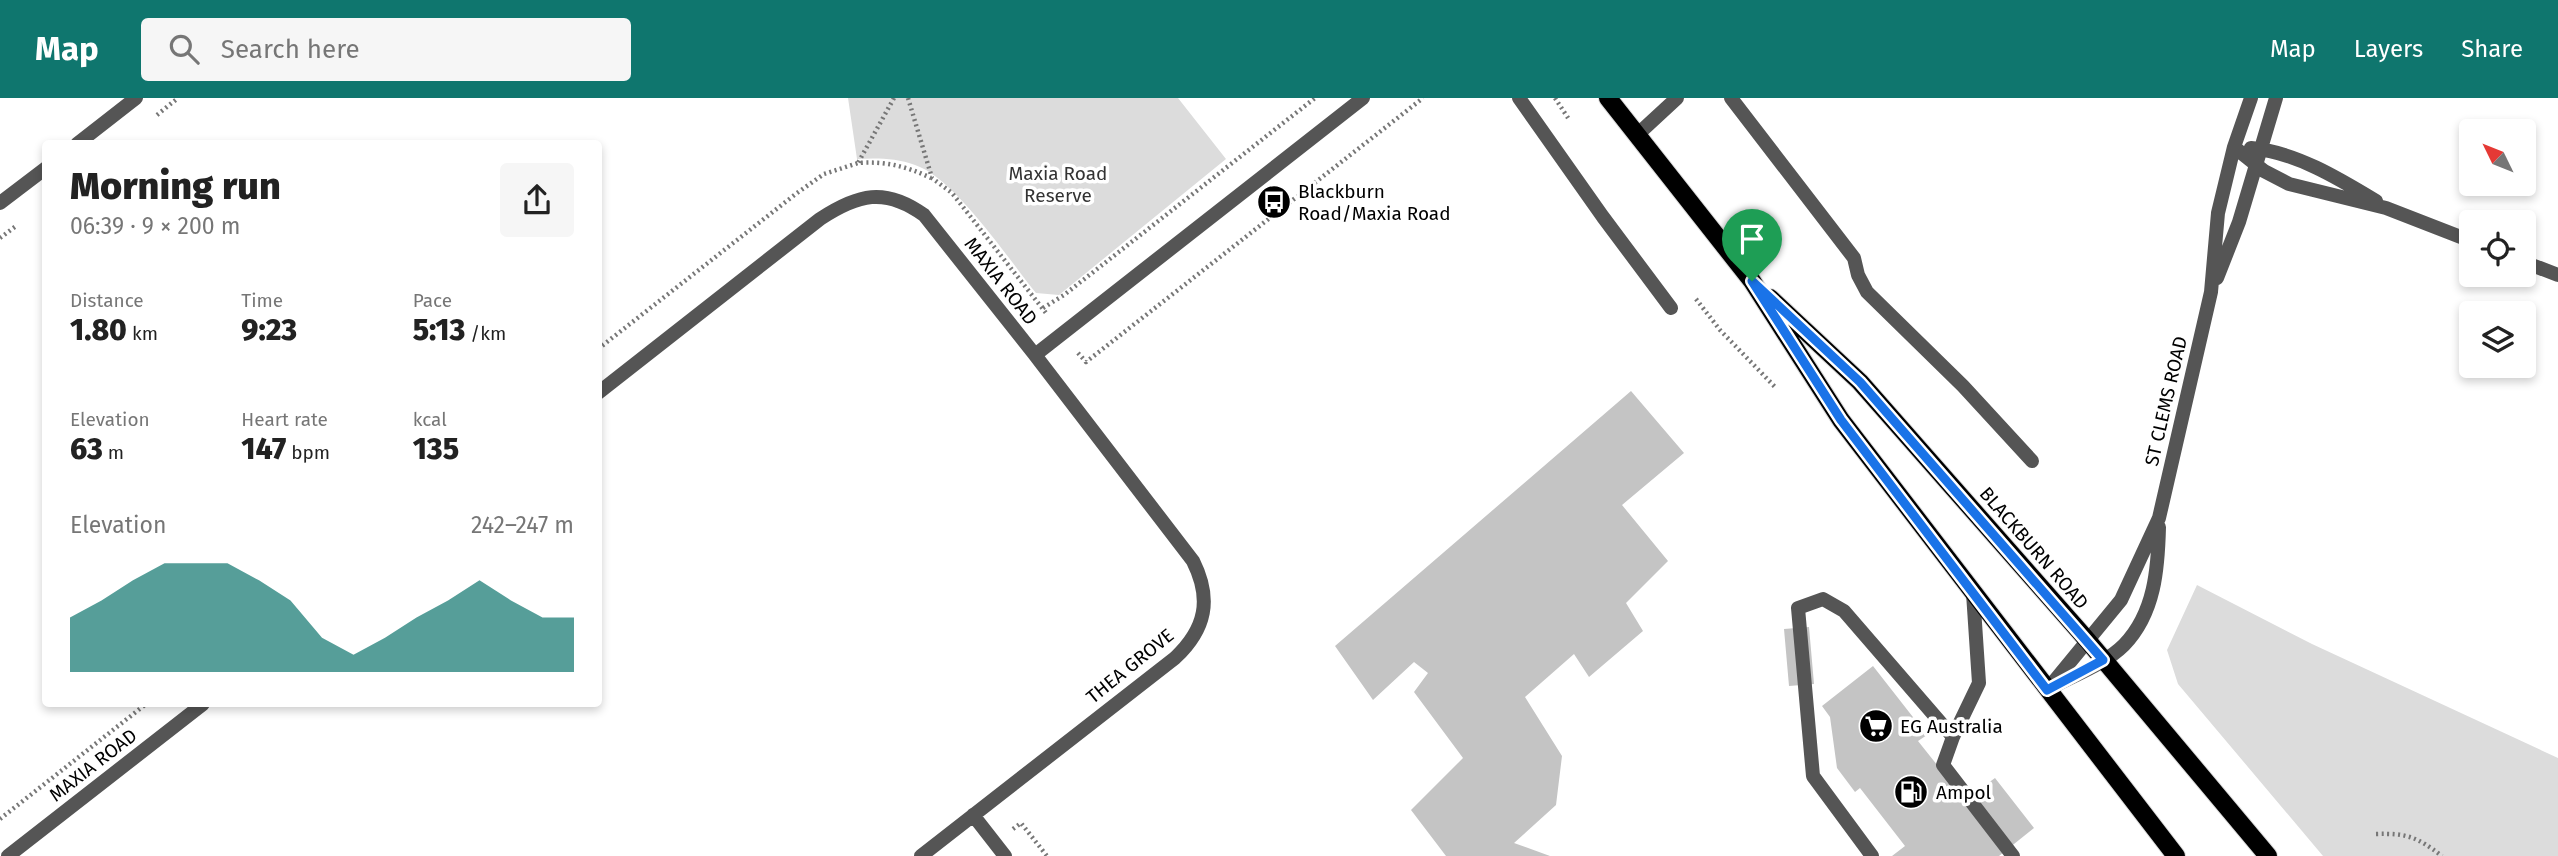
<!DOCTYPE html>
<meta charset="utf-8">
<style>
:root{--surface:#fff;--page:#f6f6f6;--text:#222;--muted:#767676;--accent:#0f766e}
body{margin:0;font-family:"Fira Sans",sans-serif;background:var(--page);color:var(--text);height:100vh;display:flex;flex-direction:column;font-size:26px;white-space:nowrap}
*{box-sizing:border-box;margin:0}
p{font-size:23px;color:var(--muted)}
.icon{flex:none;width:38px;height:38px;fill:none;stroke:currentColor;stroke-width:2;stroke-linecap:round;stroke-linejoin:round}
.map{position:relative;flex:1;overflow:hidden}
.panel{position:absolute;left:42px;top:42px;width:560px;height:567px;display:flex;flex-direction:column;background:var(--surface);border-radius:7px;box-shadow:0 4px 10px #0003}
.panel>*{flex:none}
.needle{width:46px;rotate:313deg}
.controls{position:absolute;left:2459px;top:21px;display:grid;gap:14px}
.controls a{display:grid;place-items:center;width:77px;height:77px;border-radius:7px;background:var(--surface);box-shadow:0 4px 10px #0003;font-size:35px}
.pin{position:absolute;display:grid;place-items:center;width:60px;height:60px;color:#fff;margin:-72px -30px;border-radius:50% 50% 50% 0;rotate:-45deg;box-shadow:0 0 7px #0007}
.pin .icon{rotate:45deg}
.round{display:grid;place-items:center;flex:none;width:74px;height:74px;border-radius:7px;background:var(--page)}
.head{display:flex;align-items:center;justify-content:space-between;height:119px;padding:0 28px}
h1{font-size:38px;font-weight:800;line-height:52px}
.stats{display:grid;grid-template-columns:repeat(3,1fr);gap:10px;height:119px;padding:7px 28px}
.stats div{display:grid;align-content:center}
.stats b{font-size:30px;font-weight:800}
.stats small{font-size:19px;font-weight:400}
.stats p{font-size:19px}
.chart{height:196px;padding:14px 28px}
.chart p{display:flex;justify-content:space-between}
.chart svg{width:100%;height:126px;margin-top:7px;fill:var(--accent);opacity:.7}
header{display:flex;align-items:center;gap:42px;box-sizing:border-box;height:98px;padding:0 35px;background:var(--accent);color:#fff}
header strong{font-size:33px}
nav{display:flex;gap:38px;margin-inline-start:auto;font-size:24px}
.search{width:490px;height:63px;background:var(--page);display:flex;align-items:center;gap:18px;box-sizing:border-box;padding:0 24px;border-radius:7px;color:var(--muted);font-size:26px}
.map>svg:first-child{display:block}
</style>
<header>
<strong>Map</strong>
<div class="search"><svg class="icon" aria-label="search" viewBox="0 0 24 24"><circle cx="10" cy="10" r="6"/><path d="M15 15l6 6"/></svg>Search here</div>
<nav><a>Map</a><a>Layers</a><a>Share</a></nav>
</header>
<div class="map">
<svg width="2558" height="758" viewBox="0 0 2558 758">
<rect width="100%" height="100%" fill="#fff"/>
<path fill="#dcdcdc" d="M 848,0 L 1178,0 L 1226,61 L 1059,197 L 1036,195 C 1008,161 955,80 915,67 C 896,60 877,60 857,61 Z
M 2197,487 L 2312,546 L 2558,660 L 2558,758 L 2323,758 L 2178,586 L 2167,552 Z"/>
<path fill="#c4c4c4" d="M 1631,293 L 1684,355 L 1622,407 L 1668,463 L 1626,505 L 1643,533 L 1589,579 L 1574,556 L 1525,599 L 1562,658 L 1556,707 L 1514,745 L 1550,758 L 1446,758 L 1411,712 L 1463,660 L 1414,594 L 1428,575 L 1414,564 L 1373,602 L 1335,548 Z
M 1809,529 L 1814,586 L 1789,588 L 1784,531 Z
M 1873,568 L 1927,637 L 1918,643 L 1965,702 L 1995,680 L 2034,730 L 1999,758 L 1892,758 L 1905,748 L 1860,690 L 1855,694 L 1837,670 L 1830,619 L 1822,608 Z"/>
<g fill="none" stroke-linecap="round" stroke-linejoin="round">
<g stroke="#dbdbdb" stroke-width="20">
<path id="primary" d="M 1608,0 L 1752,183 L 1841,322 L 2176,758
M 1770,200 L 1860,284 L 2088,543 L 2268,758"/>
</g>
<path stroke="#777" stroke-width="4.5" stroke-dasharray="2 3.5" stroke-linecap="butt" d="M 894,0 L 858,65 C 885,63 906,68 931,80
M 908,0 L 932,80 L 952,95 L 1046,215
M 1555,0 L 1570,23
M 157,17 L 178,0
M 0,140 L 16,128
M 1696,201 L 1720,232 L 1776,290
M 1043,210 L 1064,197 L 1315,0
M 598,251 L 797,95 L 824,76 L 858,65
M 1078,255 L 1086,264 L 1423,0
M 0,721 L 146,606
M 1013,731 L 1021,725 L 1047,758
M 2376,736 C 2407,735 2417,739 2442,758"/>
<path stroke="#555" stroke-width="14" d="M 1519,0 L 1603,119 L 1671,210
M 1731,0 L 1854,160 L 1858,177 L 1867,194 L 1963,288 L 2032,363
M 1637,37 L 1677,0
M 1973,495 L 1979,585 L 1953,639 L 1943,667 L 2013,758
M 1872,758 L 1813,678 L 1798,510 L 1823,501 L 1844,513 L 1953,639"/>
<path stroke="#555" stroke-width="14" d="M 77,46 L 136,0
M 2234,49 L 2264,73 L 2289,86 L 2386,110 L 2471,143
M 2251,50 C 2295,54 2338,80 2376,103
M 0,105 L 46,70
M 2524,164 L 2558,177
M 2217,180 L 2239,124 L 2276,0
M 598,295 L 820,121 C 858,96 885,89 924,117 L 1035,257 L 1363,0
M 2054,588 C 2077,576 2106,565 2124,547 C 2155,515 2158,470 2159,429
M 2047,592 L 2121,502 L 2159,420 L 2211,194 L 2218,115 L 2234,49 L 2251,0
M 973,717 L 1005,758
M 8,758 L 203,606
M 921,758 L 1175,560 C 1206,531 1212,501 1193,463 L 1035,257"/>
<use href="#primary" stroke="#000" stroke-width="18"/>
</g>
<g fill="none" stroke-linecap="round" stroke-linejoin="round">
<g stroke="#fff" stroke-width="14">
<path id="route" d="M 1752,183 L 1860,284 L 2103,562 L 2047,592 L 1841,322 Z"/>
</g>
<use href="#route" stroke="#1a73e8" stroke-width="9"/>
</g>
<defs>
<g id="bus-disc" transform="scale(1.75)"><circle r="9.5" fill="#000" stroke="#fff"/><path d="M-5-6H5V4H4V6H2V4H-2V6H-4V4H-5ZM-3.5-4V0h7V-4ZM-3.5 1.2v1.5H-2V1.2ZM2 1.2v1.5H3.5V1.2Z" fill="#fff"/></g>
<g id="supermarket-disc" transform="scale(1.75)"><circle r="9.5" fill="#000" stroke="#fff"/><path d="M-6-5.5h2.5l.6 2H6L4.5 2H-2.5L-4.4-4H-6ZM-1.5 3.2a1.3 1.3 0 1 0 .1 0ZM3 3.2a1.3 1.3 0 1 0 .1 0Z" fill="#fff"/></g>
<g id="fuel-disc" transform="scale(1.75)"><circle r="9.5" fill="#000" stroke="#fff"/><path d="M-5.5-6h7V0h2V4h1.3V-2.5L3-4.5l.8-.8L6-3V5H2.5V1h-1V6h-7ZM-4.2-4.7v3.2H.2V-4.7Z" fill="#fff"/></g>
</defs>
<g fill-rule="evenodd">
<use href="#bus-disc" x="1274" y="104"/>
<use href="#supermarket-disc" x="1876" y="628"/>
<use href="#fuel-disc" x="1911" y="694"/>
</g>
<g text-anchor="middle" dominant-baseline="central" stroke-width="7" stroke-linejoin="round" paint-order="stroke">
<g font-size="19" fill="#333" stroke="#fff">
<text x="1058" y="75">Maxia Road<tspan x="1058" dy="22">Reserve</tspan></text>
</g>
<g font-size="19" fill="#000" stroke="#fff" text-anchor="start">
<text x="1298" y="93">Blackburn<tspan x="1298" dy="22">Road/Maxia Road</tspan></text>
<text x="1900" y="628">EG Australia</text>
<text x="1936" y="694">Ampol</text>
</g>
<g font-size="19" fill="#000" stroke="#fff">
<text transform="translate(1001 183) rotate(52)">MAXIA ROAD</text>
<text transform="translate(2166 303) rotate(-77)">ST CLEMS ROAD</text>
<text transform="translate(2034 450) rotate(49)">BLACKBURN ROAD</text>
<text transform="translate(1130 568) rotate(-39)">THEA GROVE</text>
<text transform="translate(93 667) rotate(-38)">MAXIA ROAD</text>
</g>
</g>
</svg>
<div class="controls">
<a><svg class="needle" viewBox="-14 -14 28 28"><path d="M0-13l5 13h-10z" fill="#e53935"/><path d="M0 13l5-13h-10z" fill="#767676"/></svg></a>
<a><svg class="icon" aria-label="locate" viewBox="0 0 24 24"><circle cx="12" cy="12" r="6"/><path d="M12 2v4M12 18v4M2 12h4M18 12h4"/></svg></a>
<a><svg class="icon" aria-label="layers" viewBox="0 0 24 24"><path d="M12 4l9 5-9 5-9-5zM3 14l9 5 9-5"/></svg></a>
</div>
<div class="pin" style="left:1752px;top:183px;background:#1e9e55"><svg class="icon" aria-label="arrive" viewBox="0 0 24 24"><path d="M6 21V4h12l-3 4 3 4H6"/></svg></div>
<section class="panel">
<div class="head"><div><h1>Morning run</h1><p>06:39 · 9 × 200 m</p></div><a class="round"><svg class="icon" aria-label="share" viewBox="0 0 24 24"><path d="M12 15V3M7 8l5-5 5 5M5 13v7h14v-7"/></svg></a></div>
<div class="stats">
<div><p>Distance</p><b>1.80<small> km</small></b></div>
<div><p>Time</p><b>9:23</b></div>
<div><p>Pace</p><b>5:13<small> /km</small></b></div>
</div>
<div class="stats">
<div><p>Elevation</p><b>63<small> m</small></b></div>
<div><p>Heart rate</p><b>147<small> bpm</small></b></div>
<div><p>kcal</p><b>135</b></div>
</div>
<div class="chart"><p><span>Elevation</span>242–247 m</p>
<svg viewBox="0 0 160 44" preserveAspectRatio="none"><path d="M0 44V25L10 19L20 12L30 6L40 6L50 6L60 12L70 19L80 32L90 38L100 32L110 25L120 19L130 12L140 19L150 25L160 25V44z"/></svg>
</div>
</section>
</div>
